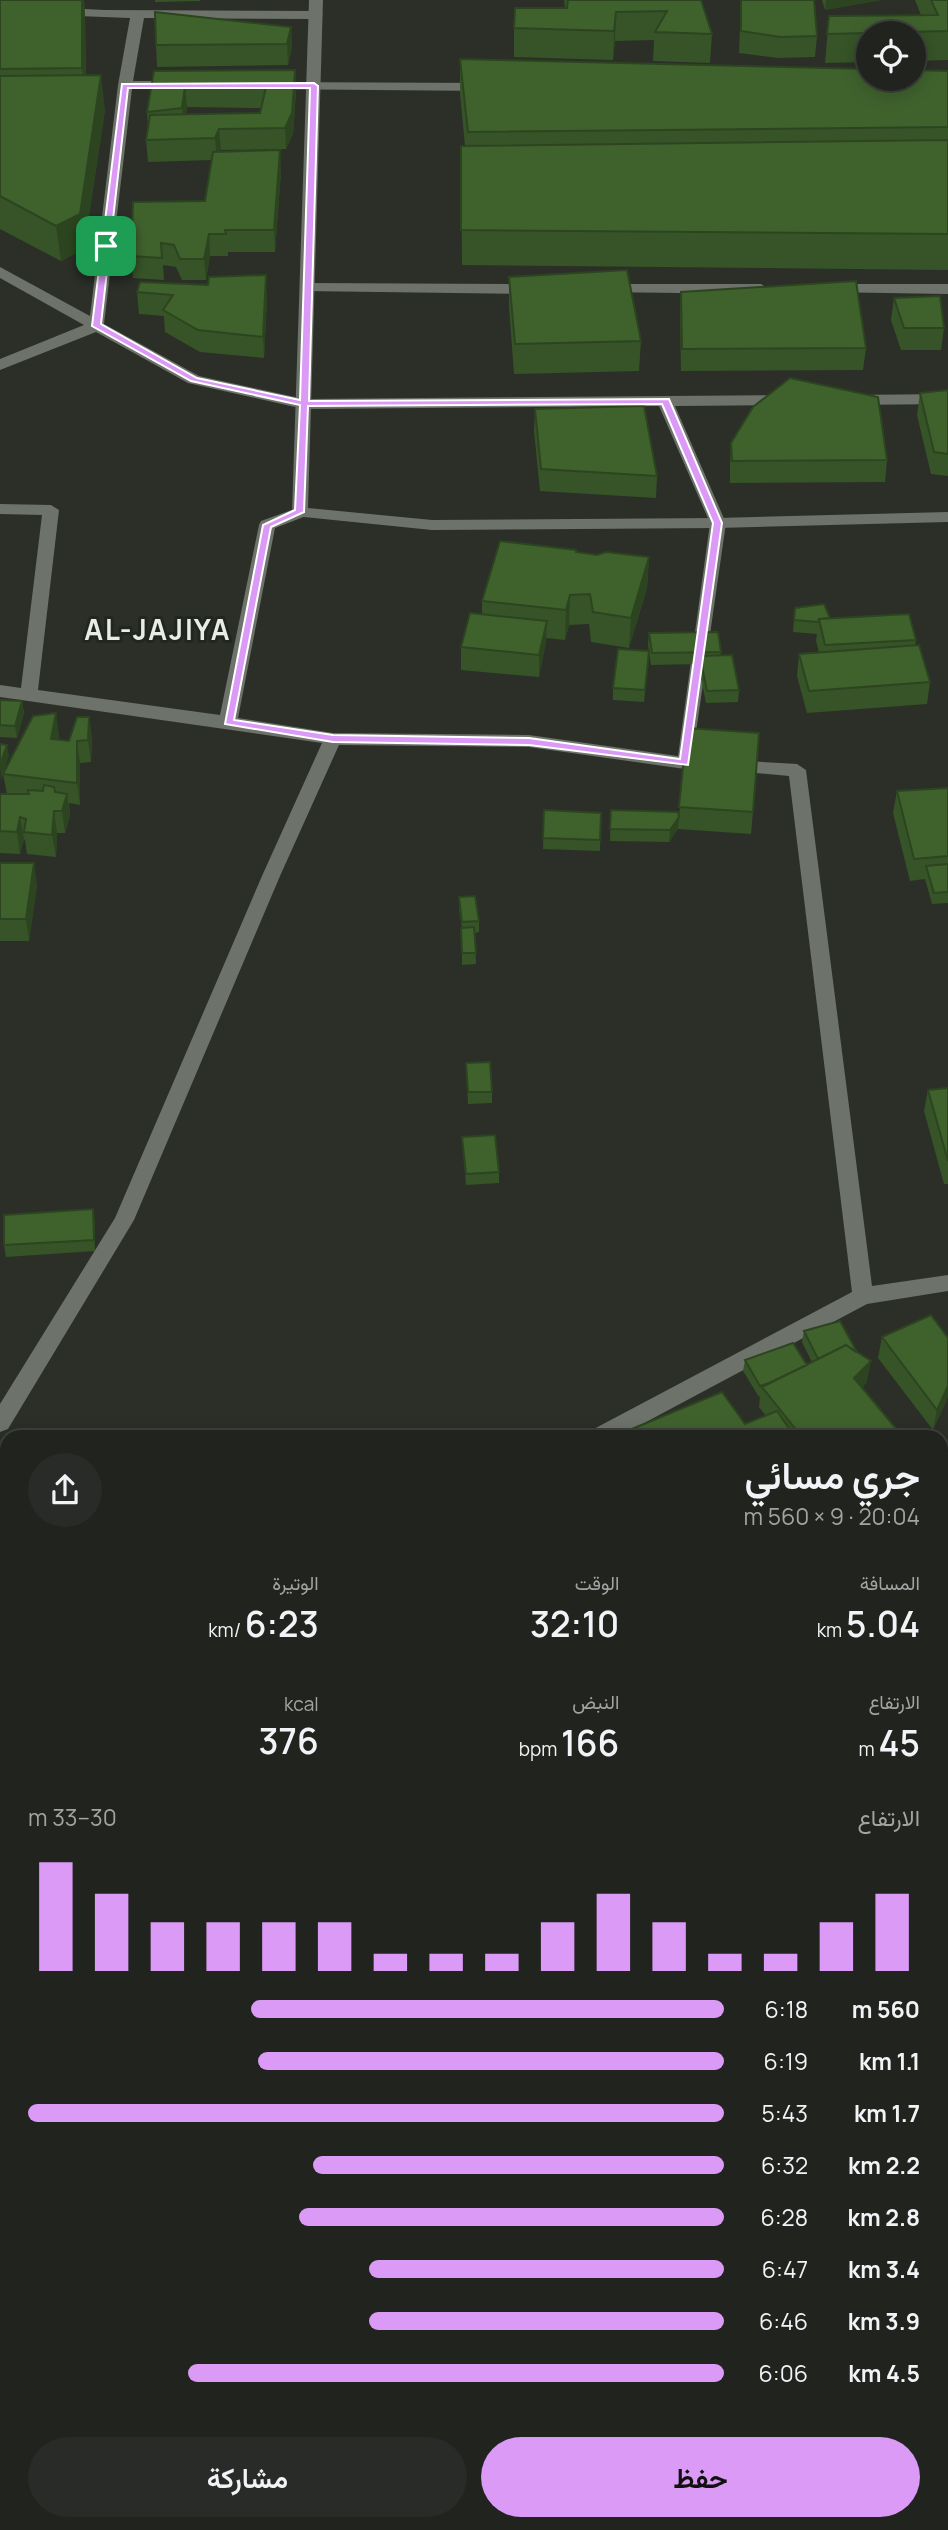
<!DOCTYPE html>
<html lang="ar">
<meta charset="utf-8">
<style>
:root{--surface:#20231e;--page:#282b27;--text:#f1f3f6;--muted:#a2a4a4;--line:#3d403c;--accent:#db9af6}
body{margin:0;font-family:Manrope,Vazirmatn,sans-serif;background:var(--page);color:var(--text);direction:rtl;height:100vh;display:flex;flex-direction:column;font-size:26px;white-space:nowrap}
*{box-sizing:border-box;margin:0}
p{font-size:23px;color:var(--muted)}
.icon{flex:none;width:38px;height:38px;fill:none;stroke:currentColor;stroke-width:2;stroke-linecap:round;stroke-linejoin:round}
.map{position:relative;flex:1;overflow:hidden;direction:ltr}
.sheet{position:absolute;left:0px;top:1430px;width:948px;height:1101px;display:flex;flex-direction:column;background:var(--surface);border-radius:21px 21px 0 0;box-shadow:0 4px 18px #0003,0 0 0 2px var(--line);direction:rtl}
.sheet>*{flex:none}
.controls{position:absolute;left:856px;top:21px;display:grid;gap:14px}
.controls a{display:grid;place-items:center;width:70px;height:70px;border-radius:50%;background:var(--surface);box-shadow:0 4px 18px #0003,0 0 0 2px var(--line);font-size:35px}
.pin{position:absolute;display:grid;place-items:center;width:60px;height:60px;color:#fff;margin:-30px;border-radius:14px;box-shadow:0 4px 10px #0006}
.round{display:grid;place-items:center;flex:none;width:74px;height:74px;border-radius:37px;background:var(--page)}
.summary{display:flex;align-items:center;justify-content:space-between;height:119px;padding:0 28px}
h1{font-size:38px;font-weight:600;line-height:52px}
.stats{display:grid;grid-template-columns:repeat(3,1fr);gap:10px;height:119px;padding:7px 28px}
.stats div{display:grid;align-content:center}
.stats b{font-size:35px;font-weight:600}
.stats small{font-size:19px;font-weight:400}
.stats p{font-size:19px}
.chart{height:196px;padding:14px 28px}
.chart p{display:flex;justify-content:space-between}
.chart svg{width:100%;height:126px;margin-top:7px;stroke:var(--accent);stroke-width:6}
.primary-button{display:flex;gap:14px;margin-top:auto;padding:14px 28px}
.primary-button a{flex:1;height:80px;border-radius:42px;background:var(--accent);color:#111;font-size:28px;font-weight:600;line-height:80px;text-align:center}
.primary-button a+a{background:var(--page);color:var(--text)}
ul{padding:0 28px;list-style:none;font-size:23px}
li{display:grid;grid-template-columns:112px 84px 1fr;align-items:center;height:52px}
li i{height:18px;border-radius:9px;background:var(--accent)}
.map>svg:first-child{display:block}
</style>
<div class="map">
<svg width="948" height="2530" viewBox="0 0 948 2530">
<rect width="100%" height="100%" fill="#2b2f28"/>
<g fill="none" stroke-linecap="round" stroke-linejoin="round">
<path stroke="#8f928c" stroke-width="5" stroke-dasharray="6 4.5" stroke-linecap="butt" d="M 883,2524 L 883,2530"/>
<path fill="#6d726a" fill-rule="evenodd" d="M 0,5 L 105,10 L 316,11 L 323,15 L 316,19 L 144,18 L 133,81 L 179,81 L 186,85 L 179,89 L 132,89 L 104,324 L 199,376 L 304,399 L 788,395 L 796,400 L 788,405 L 675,406 L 726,523 L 691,767 L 685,769 L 529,747 L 339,745 L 280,876 L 134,1220 L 8,1429 L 0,1432 L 0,1404 L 115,1218 L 262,876 L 322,743 L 0,697 L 0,685 L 21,688 L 42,515 L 0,514 L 0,504 L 51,505 L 59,510 L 38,690 L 220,715 L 259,525 L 261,521 L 300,507 L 308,512 L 306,516 L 275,528 L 238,718 L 333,733 L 529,735 L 678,756 L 710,523 L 659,406 L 304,409 L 188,383 L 96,332 L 0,370 L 0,359 L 84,325 L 0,278 L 0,267 L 90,316 L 118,85 L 130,18 L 0,13 Z
M 267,82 L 487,83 L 494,87 L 487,91 L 262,89 L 260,86 Z
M 308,283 L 537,284 L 545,289 L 537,294 L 303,291 L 300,288 Z
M 604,284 L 761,284 L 769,289 L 761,294 L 599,292 L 596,289 L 599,286 Z
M 828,284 L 948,284 L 948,294 L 823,292 L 820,289 L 823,286 Z
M 948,394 L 948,404 L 852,405 L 844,400 L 852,395 Z
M 730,760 L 797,764 L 806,770 L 872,1286 L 948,1275 L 948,1291 L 867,1304 L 618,1437 L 587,1437 L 590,1431 L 852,1292 L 789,776 L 724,770 L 721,766 L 724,762 Z
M 7,1794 L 7,1820 L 0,1823 L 0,1797 Z"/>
<path fill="#6d726a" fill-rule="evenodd" d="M 309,0 L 323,0 L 308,508 L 432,520 L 718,518 L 948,512 L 948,522 L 718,528 L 432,530 L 294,516 L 292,512 Z"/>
</g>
<path fill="#365427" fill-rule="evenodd" d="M 0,0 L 84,0 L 85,18 L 86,75 L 105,110 L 84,249 L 61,261 L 0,229 Z
M 155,0 L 200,0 L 200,1 L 155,2 Z
M 564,0 L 702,0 L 702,3 L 712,34 L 710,63 L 653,61 L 654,40 L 615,41 L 613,60 L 514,57 L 514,28 L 565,8 Z
M 741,0 L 817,36 L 815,57 L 778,58 L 739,53 Z
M 822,0 L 881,0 L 825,10 Z
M 915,0 L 948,0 L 948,60 L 914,61 L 914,33 L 868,33 L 868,62 L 825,63 L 829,16 L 921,15 Z
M 291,27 L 292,48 L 288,65 L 157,67 L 156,45 Z
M 460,59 L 948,71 L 948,270 L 462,265 L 461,146 L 465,146 L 460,93 Z
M 295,70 L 296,92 L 293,134 L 286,149 L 221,150 L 220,151 L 281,171 L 275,252 L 228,252 L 228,256 L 210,256 L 206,280 L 182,280 L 176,267 L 163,265 L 164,280 L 133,278 L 131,256 L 205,201 L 212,160 L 148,162 L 146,140 L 148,127 L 147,112 L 154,71 ZM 187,107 L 261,108 L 260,113 L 186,114 Z
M 509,277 L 641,341 L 639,371 L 514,374 L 509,307 Z
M 208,285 L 267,297 L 264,358 L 200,352 L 165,332 L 164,316 L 139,314 L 137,292 Z
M 681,292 L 866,348 L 863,370 L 681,371 L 680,314 Z
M 894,298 L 944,328 L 941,350 L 901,350 L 891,320 Z
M 948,390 L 948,476 L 931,474 L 917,415 L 920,393 Z
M 535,409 L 657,476 L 656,498 L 540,491 L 534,431 Z
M 731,443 L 887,460 L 885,482 L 730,483 L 730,465 Z
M 576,552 L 597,555 L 649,557 L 647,588 L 629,648 L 591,642 L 589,624 L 569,625 L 565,640 L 546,638 L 539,677 L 461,670 L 461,647 L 482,615 L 482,601 Z
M 795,608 L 916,640 L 915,645 L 930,682 L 927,704 L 807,713 L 797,676 L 799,654 L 819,652 L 816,641 L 817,634 L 793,632 Z
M 649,633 L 721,652 L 720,655 L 739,690 L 738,702 L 706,703 L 699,668 L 700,664 L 651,665 L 648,645 Z
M 648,663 L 644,702 L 613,700 L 613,688 Z
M 0,700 L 22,701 L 24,713 L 17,738 L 0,737 Z
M 89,717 L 92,739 L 91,762 L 80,763 L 80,805 L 69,803 L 70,816 L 65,833 L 57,833 L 56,857 L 27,854 L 25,840 L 24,839 L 20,854 L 0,853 L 0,794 L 7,794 L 3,774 L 59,735 L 58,740 L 69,741 Z
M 687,728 L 753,812 L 751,834 L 678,829 L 669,842 L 610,841 L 611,810 L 679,817 Z
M 948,788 L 948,903 L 932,904 L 925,879 L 910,881 L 893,813 L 897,791 Z
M 544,810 L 601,813 L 600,851 L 543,849 Z
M 0,863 L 37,885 L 29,941 L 0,941 Z
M 459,897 L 479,921 L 479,932 L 475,933 L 476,964 L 462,965 L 462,928 L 459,909 Z
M 466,1063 L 492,1092 L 492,1103 L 468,1104 Z
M 948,1088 L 948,1184 L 944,1184 L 924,1111 L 928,1090 Z
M 462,1137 L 499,1172 L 499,1183 L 466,1185 Z
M 95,1220 L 95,1251 L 6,1257 L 4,1245 Z
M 804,1331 L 857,1353 L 867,1382 L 862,1388 L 898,1431 L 897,1437 L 617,1437 L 617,1435 L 745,1424 L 766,1416 L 759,1407 L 760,1396 L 759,1397 L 743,1371 L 745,1360 L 807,1365 L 812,1362 L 802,1342 Z
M 882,1337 L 948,1397 L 933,1430 L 878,1358 Z
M 948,1454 L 948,1569 L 942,1568 L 942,1463 L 948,1463 Z"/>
<path fill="#2c4520" d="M 82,0 L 84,0 L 85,18 L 86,103 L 82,68 Z
M 826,0 L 881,0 L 825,10 Z
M 616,12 L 615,41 L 613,60 L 614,31 Z
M 291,27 L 292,48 L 288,65 L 287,44 Z
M 295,70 L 296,92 L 293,134 L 286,149 L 285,128 Z
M 101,75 L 105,110 L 84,249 L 61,261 L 56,226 Z
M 185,86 L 187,107 L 184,129 L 182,108 Z
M 219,129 L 221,150 L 217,160 L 215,138 Z
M 280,150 L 281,171 L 275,252 L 274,230 Z
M 209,234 L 210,256 L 206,280 L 204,259 Z
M 266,275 L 267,297 L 264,358 L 263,337 Z
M 649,557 L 647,588 L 629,648 L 631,618 Z
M 570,595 L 569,625 L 565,640 L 566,610 Z
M 547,621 L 546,643 L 539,677 L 539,655 Z
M 22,701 L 24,713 L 17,738 L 15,726 Z
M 56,713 L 59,735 L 55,761 L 51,739 Z
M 89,717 L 92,739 L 91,762 L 88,740 Z
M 77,741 L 80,763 L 80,805 L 77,783 Z
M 7,745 L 9,756 L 1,781 L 0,765 Z
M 67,794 L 70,816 L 65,833 L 62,811 Z
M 54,811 L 57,833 L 56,857 L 52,835 Z
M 20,817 L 24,839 L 20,854 L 17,832 Z
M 679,817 L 678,829 L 669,842 L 670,830 Z
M 34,863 L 37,885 L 29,941 L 26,919 Z
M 93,1209 L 95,1220 L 95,1251 L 94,1240 Z
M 871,1361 L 867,1382 L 851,1399 L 854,1378 Z
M 948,1386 L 948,1397 L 933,1430 L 937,1410 Z
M 898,1431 L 897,1437 L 887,1437 Z"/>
<path fill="#3f622d" stroke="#2c4520" stroke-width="2" d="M 0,0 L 82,0 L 82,68 L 0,69 Z
M 568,0 L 701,0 L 712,34 L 655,32 L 667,11 L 616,12 L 614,31 L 514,28 L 515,8 L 567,8 Z
M 741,0 L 814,0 L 817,36 L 780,37 L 741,31 Z
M 931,0 L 948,0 L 948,31 L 827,34 L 829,16 L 938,15 Z
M 155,12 L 291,27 L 287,44 L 156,45 Z
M 460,59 L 868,69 L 868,79 L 914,79 L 914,70 L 948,71 L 948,127 L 468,132 Z
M 295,70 L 292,113 L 285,128 L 219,129 L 215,138 L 146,140 L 150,115 L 260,113 L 266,87 L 185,86 L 182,108 L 147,112 L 154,71 Z
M 101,75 L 80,214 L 56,226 L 0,196 L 0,76 Z
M 948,140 L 948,234 L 461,230 L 461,146 Z
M 280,150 L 274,230 L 225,230 L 226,234 L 209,234 L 204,259 L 180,259 L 174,245 L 161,243 L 162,258 L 131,256 L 133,202 L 205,201 L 213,152 Z
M 627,270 L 641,341 L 515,344 L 509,277 Z
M 266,275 L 263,337 L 198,330 L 163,310 L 173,295 L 137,292 L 140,282 L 208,285 L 209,277 Z
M 856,281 L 866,348 L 682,349 L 681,292 Z
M 940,296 L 944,328 L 904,328 L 894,298 Z
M 790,378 L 878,397 L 887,460 L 732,461 L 731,443 L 753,407 Z
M 948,390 L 948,454 L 934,452 L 920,393 Z
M 644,406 L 657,476 L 541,469 L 535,409 Z
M 500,541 L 576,550 L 576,552 L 597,555 L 606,552 L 649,557 L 631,618 L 593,612 L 590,594 L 570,595 L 566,610 L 482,601 Z
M 824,604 L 830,618 L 819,619 L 818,622 L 794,620 L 795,608 Z
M 470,613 L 547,621 L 539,655 L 461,647 Z
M 909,614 L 916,640 L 825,645 L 819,619 Z
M 718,632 L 721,652 L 652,653 L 649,633 Z
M 919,645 L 930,682 L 809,691 L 799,654 Z
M 618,649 L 649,651 L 645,690 L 613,688 Z
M 732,655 L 739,690 L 707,691 L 700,656 Z
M 0,700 L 22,701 L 15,726 L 0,725 Z
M 56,713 L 51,739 L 69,741 L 77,717 L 89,717 L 88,740 L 77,741 L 77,783 L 3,774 L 33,716 Z
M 687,728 L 759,733 L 753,812 L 679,807 Z
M 0,744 L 7,745 L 0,765 Z
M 44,785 L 54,787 L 55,792 L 67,794 L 62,811 L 54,811 L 52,835 L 24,832 L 26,819 L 20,817 L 17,832 L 0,831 L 0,794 L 29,794 L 28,790 L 43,791 Z
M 948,788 L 948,856 L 914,859 L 897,791 Z
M 544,810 L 601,813 L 600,840 L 543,838 Z
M 611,810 L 678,812 L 679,817 L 670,830 L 610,829 Z
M 0,863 L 34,863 L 26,919 L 0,919 Z
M 948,864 L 948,892 L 934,893 L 926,866 Z
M 475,896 L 479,921 L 462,922 L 459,897 Z
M 474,927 L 476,953 L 462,953 L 461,928 Z
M 490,1062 L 492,1092 L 468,1092 L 466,1063 Z
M 948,1088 L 948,1161 L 928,1090 Z
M 495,1135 L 499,1172 L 466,1174 L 462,1137 Z
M 93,1209 L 94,1240 L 4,1245 L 4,1215 Z
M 931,1315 L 948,1338 L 948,1386 L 937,1410 L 882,1337 Z
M 840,1321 L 857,1352 L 856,1352 L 846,1345 L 818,1359 L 804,1331 Z
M 793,1343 L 807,1365 L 769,1383 L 760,1386 L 745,1360 Z
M 846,1345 L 871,1361 L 854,1378 L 898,1431 L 887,1437 L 802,1437 L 762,1387 Z
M 722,1392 L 745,1424 L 777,1411 L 795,1437 L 618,1437 L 617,1435 Z
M 942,1463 L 948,1463 L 948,1548 L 942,1548 Z"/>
<path fill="#db9af6" stroke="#fff" stroke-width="2" fill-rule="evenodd" d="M 122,84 L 314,83 L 318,86 L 309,401 L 669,399 L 722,523 L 688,765 L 529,745 L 333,742 L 225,724 L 263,525 L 295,510 L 300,405 L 191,381 L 92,326 ZM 128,88 L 310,88 L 300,400 L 197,378 L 101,324 ZM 662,404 L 713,523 L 680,759 L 529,738 L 333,735 L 234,720 L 271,527 L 304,512 L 308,406 Z"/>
<g text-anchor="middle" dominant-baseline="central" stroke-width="6" stroke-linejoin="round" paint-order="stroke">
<g font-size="28" font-weight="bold" letter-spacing="2" fill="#e9ece7" stroke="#21261f">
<text x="158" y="629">AL-JAJIYA</text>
</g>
</g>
</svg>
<div class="controls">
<a><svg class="icon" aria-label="locate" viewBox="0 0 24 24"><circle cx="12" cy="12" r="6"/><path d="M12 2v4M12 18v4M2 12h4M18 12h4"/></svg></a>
</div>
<div class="pin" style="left:106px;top:246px;background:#1e9e55"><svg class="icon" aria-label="arrive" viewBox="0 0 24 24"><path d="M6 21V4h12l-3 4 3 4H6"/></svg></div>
<section class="sheet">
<div class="summary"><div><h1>جري مسائي</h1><p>20:04 · 9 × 560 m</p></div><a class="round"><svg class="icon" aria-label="share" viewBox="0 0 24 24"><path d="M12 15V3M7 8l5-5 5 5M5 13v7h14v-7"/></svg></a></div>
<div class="stats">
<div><p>المسافة</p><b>5.04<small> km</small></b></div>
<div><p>الوقت</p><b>32:10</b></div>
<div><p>الوتيرة</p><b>6:23<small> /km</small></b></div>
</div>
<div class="stats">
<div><p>الارتفاع</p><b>45<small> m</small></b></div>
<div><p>النبض</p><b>166<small> bpm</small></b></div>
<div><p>kcal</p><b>376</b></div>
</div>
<div class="chart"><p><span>الارتفاع</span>30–33 m</p>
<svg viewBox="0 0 160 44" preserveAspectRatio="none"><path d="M5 44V6M15 44V17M25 44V27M35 44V27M45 44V27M55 44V27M65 44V38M75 44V38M85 44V38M95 44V27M105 44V17M115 44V27M125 44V38M135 44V38M145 44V27M155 44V17"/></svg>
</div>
<ul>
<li><b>560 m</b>6:18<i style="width:68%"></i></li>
<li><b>1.1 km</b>6:19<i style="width:67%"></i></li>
<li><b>1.7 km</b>5:43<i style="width:100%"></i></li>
<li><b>2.2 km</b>6:32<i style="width:59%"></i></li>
<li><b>2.8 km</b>6:28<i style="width:61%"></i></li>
<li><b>3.4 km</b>6:47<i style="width:51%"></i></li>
<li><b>3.9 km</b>6:46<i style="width:51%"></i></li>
<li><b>4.5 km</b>6:06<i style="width:77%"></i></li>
</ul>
<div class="primary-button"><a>حفظ</a><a>مشاركة</a></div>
</section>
</div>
